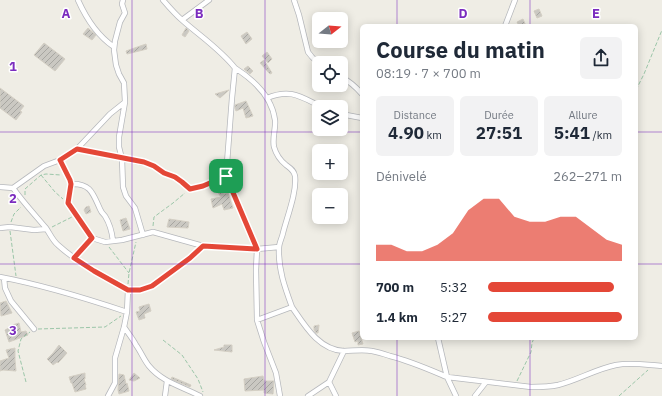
<!DOCTYPE html>
<html lang="fr">
<meta charset="utf-8">
<style>
:root{--surface:#fff;--page:#f2f2f3;--text:#1f2937;--muted:#747a83;--accent:#e44737}
body{margin:0;font-family:"IBM Plex Sans",sans-serif;background:var(--page);color:var(--text);height:100vh;display:flex;flex-direction:column;font-size:15px;white-space:nowrap}
*{box-sizing:border-box;margin:0}
p{font-size:13px;color:var(--muted)}
.icon{flex:none;width:22px;height:22px;fill:none;stroke:currentColor;stroke-width:2;stroke-linecap:round;stroke-linejoin:round}
.map{position:relative;flex:1;overflow:hidden}
.details{position:absolute;left:360px;top:24px;width:278px;height:316px;display:flex;flex-direction:column;background:var(--surface);border-radius:6px;box-shadow:0 2px 10px #0003}
.details>*{flex:none}
.needle{width:26px;rotate:73deg}
.buttons{position:absolute;left:312px;top:12px;display:grid;gap:8px}
.buttons a{display:grid;place-items:center;width:36px;height:36px;border-radius:6px;background:var(--surface);box-shadow:0 2px 10px #0003;font-size:20px}
.pin{position:absolute;display:grid;place-items:center;width:34px;height:34px;color:#fff;margin:-17px;border-radius:8px;box-shadow:0 2px 6px #0006}
.round{display:grid;place-items:center;flex:none;width:42px;height:42px;border-radius:6px;background:var(--page)}
.head{display:flex;align-items:center;justify-content:space-between;height:68px;padding:0 16px}
h1{font-size:22px;font-weight:700;line-height:30px}
.metrics{display:grid;grid-template-columns:repeat(3,1fr);gap:6px;height:68px;padding:4px 16px}
.metrics div{display:grid;align-content:center;border-radius:6px;background:var(--page);text-align:center}
.metrics b{font-size:17px;font-weight:700}
.metrics small{font-size:11px;font-weight:400}
.metrics p{font-size:11px}
.chart{height:112px;padding:8px 16px}
.chart p{display:flex;justify-content:space-between}
.chart svg{width:100%;height:72px;margin-top:4px;fill:var(--accent);opacity:.7}
ul{padding:0 16px;list-style:none;font-size:13px}
li{display:grid;grid-template-columns:64px 48px 1fr;align-items:center;height:30px}
li i{height:10px;border-radius:5px;background:var(--accent)}
.map>svg:first-child{display:block}
</style>
<div class="map">
<svg width="662" height="396" viewBox="0 0 662 396">
<defs>
<pattern id="building-hatch" width="6" height="6" patternUnits="userSpaceOnUse"><rect width="6" height="6" fill="#cac8c2"/><path d="M-1 1l2-2M0 6l6-6M5 7l2-2" fill="none" stroke="#a7a6a1"/></pattern>
</defs>
<rect width="100%" height="100%" fill="#efede5"/>
<path fill="url(#building-hatch)" stroke="#d4cfc4" d="M 539,9 L 542,16 L 537,18 L 534,11 Z
M 523,19 L 526,26 L 519,26 L 517,22 Z
M 88,28 L 96,35 L 92,40 L 83,34 Z
M 186,28 L 189,31 L 185,37 L 182,35 Z
M 247,32 L 252,39 L 246,44 L 241,36 Z
M 44,43 L 65,59 L 55,71 L 34,55 Z
M 146,44 L 147,49 L 127,54 L 126,51 Z
M 267,52 L 272,59 L 268,63 L 262,56 Z
M 264,60 L 272,73 L 270,74 L 260,63 Z
M 248,66 L 253,71 L 250,74 L 244,69 Z
M 0,88 L 24,106 L 20,111 L 22,112 L 16,120 L 0,108 Z
M 229,90 L 220,98 L 215,94 Z
M 246,101 L 253,116 L 246,118 L 243,108 L 236,111 L 235,108 L 235,105 Z
M 222,189 L 224,194 L 228,193 L 233,208 L 224,210 L 222,204 L 213,208 L 211,199 L 221,197 L 217,191 Z
M 89,206 L 91,212 L 86,214 L 84,210 L 86,207 Z
M 126,218 L 130,229 L 123,231 L 120,220 Z
M 169,219 L 189,222 L 188,228 L 167,227 Z
M 6,301 L 12,313 L 1,316 L 0,303 Z
M 149,304 L 151,311 L 144,314 L 145,318 L 139,320 L 136,312 L 140,311 L 139,307 Z
M 19,323 L 21,332 L 26,331 L 28,335 L 9,342 L 5,330 L 9,328 L 9,326 Z
M 319,325 L 318,333 L 316,333 L 314,330 L 314,326 Z
M 359,331 L 363,344 L 358,345 L 358,341 L 355,342 L 352,333 Z
M 59,345 L 67,353 L 58,363 L 57,362 L 53,365 L 47,359 L 53,353 Z
M 224,345 L 232,345 L 232,352 L 214,350 L 224,347 Z
M 15,348 L 15,360 L 16,371 L 3,370 L 0,371 L 0,361 L 9,358 L 6,350 Z
M 85,373 L 85,379 L 84,379 L 86,385 L 85,385 L 86,389 L 75,392 L 72,383 L 71,383 L 69,377 Z
M 134,373 L 140,378 L 134,381 L 129,380 Z
M 119,374 L 124,375 L 126,384 L 127,383 L 129,391 L 119,394 L 118,390 Z
M 263,376 L 264,381 L 274,381 L 273,394 L 264,393 L 264,390 L 245,391 L 244,379 Z
M 172,377 L 191,385 L 190,387 L 171,379 Z"/>
<g fill="none" stroke-linecap="round" stroke-linejoin="round">
<g stroke="#b6b8bc" stroke-width="6">
<path id="street" d="M 78,0 C 86,18 98,36 114,47
M 163,0 C 169,7 175,14 182,20 C 200,36 220,49 235,68 L 232,98 L 226,176 L 257,249 L 256,270 L 257,320 L 264,342 L 276,373 L 280,396
M 294,0 L 299,15 L 308,52 L 312,57 L 319,64
M 182,20 L 209,0
M 505,26 L 515,0
M 235,68 C 254,80 272,97 275,120 C 276,128 272,138 274,147 C 276,154 281,161 286,165 C 290,168 294,170 295,176 C 297,192 287,217 283,233 C 282,238 279,243 279,248 C 278,269 285,288 292,307
M 341,77 C 349,81 356,87 362,94
M 267,98 C 291,88 301,97 322,107
M 125,102 L 119,137 L 119,147 L 122,159 L 123,187 L 126,196 L 135,208 L 143,235
M 341,114 L 362,118
M 77,149 L 144,163 L 154,166 L 164,173 L 175,177 L 182,182 L 189,189
M 60,160 L 70,180 L 71,184 L 68,203 L 92,238 L 105,242 L 122,240 L 153,232 L 203,246 L 257,249 L 279,247
M 71,184 C 91,183 93,194 100,209 C 101,212 103,214 105,216 C 110,224 112,232 113,241
M 0,187 L 13,188 L 44,166 L 60,160 L 77,149 L 110,114 L 125,102 L 124,83 L 119,74 L 116,65 L 114,50 L 115,41 L 120,22 L 125,13 L 122,4 L 123,0
M 13,188 C 23,202 35,215 46,228 C 50,234 53,241 58,245 C 79,264 104,277 128,290 L 127,312 L 124,327 L 115,358 L 115,383 L 108,396
M 0,228 L 10,227 L 34,230 L 46,229
M 0,277 C 43,285 85,298 127,312
M 4,278 L 5,288 L 11,301 L 34,329
M 128,290 L 140,290 L 152,286 L 190,258 L 203,246
M 257,320 L 292,307 C 305,326 319,350 344,351 C 353,351 362,349 372,351 C 378,352 384,354 390,356 C 410,361 428,369 447,377 L 456,396
M 124,327 C 128,333 133,339 136,345 C 141,352 144,360 149,366 C 162,382 183,387 200,396
M 438,338 L 447,377 L 531,387 C 540,387 549,387 558,385 C 578,380 596,369 616,365 C 631,362 647,365 662,366
M 329,382 L 336,396
M 165,396 L 167,381
M 308,396 L 329,382 L 344,351
M 475,396 L 486,382"/>
</g>
<path stroke="#9cc6a9" stroke-width="1" stroke-dasharray="4 2" stroke-linecap="butt" d="M 636,90 L 644,74 L 662,30
M 41,175 L 55,192 L 63,199
M 193,188 L 203,186 L 222,178
M 25,195 L 25,189 L 41,175 L 46,174 L 61,175
M 11,222 L 14,214 L 21,207
M 153,226 L 154,217 L 173,203 L 185,193
M 52,227 L 72,217
M 10,231 L 16,276
M 109,247 L 129,273
M 77,254 L 89,241
M 128,284 L 129,273 L 136,242
M 38,329 L 105,327 L 121,316
M 163,340 L 182,355 L 198,379 L 203,392
M 517,381 L 531,352 L 532,343 L 534,338
M 26,382 L 18,351 L 21,339 L 30,332
M 619,396 L 648,370"/>
<use href="#street" stroke="#fff" stroke-width="4.5"/>
</g>
<g fill="none" stroke-linecap="round" stroke-linejoin="round">
<g stroke="#fff" stroke-width="8">
<path id="route" d="M 77,149 L 144,162 L 154,166 L 164,173 L 175,177 L 182,182 L 190,189 L 203,186 L 226,176 L 257,249 L 203,246 L 190,258 L 152,286 L 140,290 L 128,290 L 94,271 L 74,258 L 92,238 L 68,203 L 71,184 L 70,180 L 60,160 Z"/>
</g>
<use href="#route" stroke="#e44737" stroke-width="5"/>
</g>
<path fill="none" stroke="#7b2cbf" stroke-width="1" stroke-opacity="0.55" d="M 132,0 L 132,396M 265,0 L 265,396M 397,0 L 397,26M 530,0 L 530,26M 0,132 L 362,132M 636,132 L 662,132M 0,264 L 362,264M 636,264 L 662,264M 397,338 L 397,396M 530,338 L 530,396"/>
<g font-size="13" text-anchor="middle" font-weight="bold" fill="#7b2cbf" stroke="#fff" stroke-width="3" stroke-linejoin="round" paint-order="stroke">
<text x="66" y="18">A</text>
<text x="199" y="18">B</text>
<text x="463" y="18">D</text>
<text x="596" y="18">E</text>
<text x="13" y="71">1</text>
<text x="13" y="203">2</text>
<text x="13" y="335">3</text>
</g>
</svg>
<div class="buttons">
<a><svg class="needle" viewBox="-14 -14 28 28"><path d="M0-13l5 13h-10z" fill="#e53935"/><path d="M0 13l5-13h-10z" fill="#747a83"/></svg></a>
<a><svg class="icon" aria-label="locate" viewBox="0 0 24 24"><circle cx="12" cy="12" r="6"/><path d="M12 2v4M12 18v4M2 12h4M18 12h4"/></svg></a>
<a><svg class="icon" aria-label="layers" viewBox="0 0 24 24"><path d="M12 4l9 5-9 5-9-5zM3 14l9 5 9-5"/></svg></a>
<a>+</a>
<a>−</a>
</div>
<div class="pin" style="left:226px;top:176px;background:#1e9e55"><svg class="icon" aria-label="arrive" viewBox="0 0 24 24"><path d="M6 21V4h12l-3 4 3 4H6"/></svg></div>
<section class="details">
<div class="head"><div><h1>Course du matin</h1><p>08:19 · 7 × 700 m</p></div><a class="round"><svg class="icon" aria-label="share" viewBox="0 0 24 24"><path d="M12 15V3M7 8l5-5 5 5M5 13v7h14v-7"/></svg></a></div>
<div class="metrics">
<div><p>Distance</p><b>4.90<small> km</small></b></div>
<div><p>Durée</p><b>27:51</b></div>
<div><p>Allure</p><b>5:41<small> /km</small></b></div>
</div>
<div class="chart"><p><span>Dénivelé</span>262–271 m</p>
<svg viewBox="0 0 160 44" preserveAspectRatio="none"><path d="M0 44V34L10 34L20 38L30 38L40 34L50 27L60 13L70 6L80 6L90 17L100 20L110 20L120 17L130 17L140 24L150 31L160 34V44z"/></svg>
</div>
<ul>
<li><b>700 m</b>5:32<i style="width:94%"></i></li>
<li><b>1.4 km</b>5:27<i style="width:100%"></i></li>
</ul>
</section>
</div>
